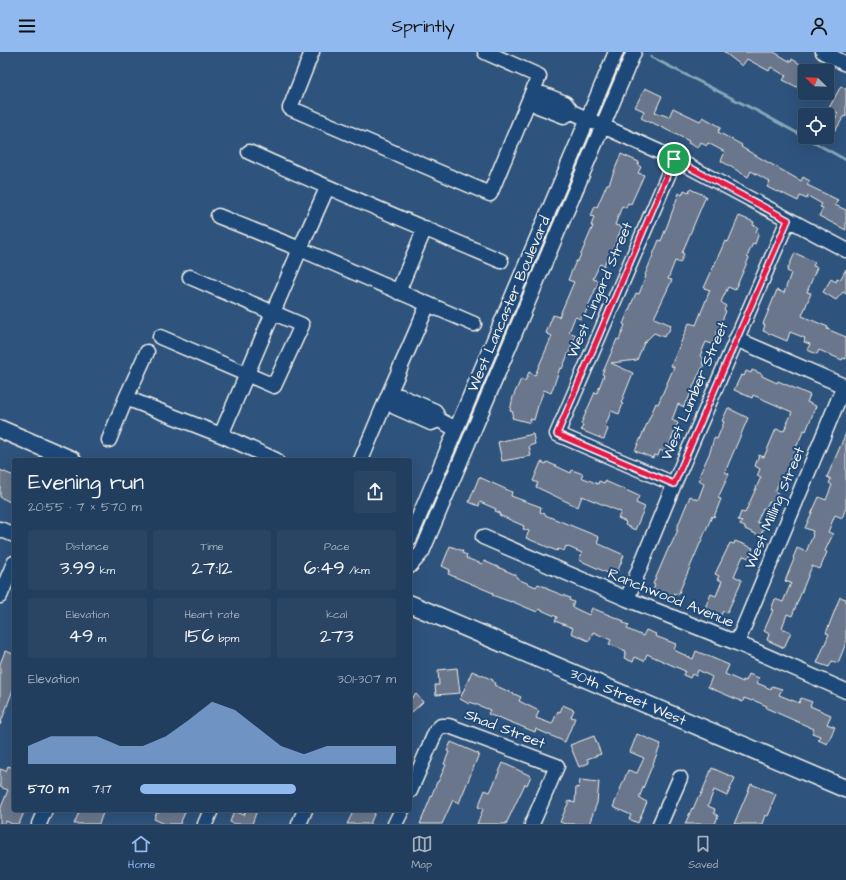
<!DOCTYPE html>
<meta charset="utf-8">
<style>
:root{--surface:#223e5e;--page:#2a4564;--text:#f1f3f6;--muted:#a2aebc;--line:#3f5773;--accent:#90b9f0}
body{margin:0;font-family:"Architects Daughter",sans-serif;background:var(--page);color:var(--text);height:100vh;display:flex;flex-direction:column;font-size:15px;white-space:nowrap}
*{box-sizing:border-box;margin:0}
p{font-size:13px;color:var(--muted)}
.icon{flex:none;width:22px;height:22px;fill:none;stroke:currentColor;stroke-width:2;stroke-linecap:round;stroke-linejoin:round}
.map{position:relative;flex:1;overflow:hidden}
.drawer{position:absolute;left:12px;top:406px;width:400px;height:354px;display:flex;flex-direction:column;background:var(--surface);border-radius:4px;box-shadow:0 4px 16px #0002,0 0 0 1px var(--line)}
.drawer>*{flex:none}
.needle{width:26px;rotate:293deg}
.tools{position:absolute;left:798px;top:12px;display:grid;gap:8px}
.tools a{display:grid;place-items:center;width:36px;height:36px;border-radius:4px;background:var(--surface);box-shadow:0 4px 16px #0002,0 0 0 1px var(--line);font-size:20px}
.pin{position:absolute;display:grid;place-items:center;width:34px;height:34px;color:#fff;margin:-17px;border:2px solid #fff;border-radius:50%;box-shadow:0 1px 4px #0007}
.round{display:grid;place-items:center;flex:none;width:42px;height:42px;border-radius:4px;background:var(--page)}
.summary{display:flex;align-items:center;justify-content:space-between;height:68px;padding:0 16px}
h1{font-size:22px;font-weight:600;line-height:30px}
.metrics{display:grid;grid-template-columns:repeat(3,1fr);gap:6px;height:68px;padding:4px 16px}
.metrics div{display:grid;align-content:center;border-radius:4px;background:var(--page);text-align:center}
.metrics b{font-size:20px;font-weight:600}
.metrics small{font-size:11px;font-weight:400}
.metrics p{font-size:11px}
.chart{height:112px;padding:8px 16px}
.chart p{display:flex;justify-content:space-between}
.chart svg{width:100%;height:72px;margin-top:4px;fill:var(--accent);opacity:.7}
ul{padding:0 16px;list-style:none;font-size:13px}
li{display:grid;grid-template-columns:64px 48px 1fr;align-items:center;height:30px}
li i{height:10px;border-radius:5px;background:var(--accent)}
header{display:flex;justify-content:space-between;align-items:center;height:52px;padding:0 16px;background:var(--accent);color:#111;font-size:18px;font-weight:600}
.menu{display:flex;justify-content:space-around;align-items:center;height:56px;border-top:1px solid var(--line);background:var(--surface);font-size:11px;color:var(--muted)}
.menu a{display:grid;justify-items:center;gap:2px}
.menu .active{color:var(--accent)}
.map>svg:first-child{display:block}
</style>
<header><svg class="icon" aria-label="menu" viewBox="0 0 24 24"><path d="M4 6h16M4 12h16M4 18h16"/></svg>Sprintly<svg class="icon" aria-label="person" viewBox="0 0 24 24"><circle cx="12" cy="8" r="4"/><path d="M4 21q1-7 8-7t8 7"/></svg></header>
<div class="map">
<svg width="846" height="772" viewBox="0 0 846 772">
<rect width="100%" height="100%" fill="#2e537d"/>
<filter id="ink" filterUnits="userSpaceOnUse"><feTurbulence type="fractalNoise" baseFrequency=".025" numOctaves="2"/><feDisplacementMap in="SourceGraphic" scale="8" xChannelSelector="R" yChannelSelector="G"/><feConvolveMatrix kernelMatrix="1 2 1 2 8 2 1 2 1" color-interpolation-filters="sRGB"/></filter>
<g filter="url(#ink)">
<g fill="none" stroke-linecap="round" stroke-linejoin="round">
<path stroke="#87a8b9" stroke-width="3" d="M 651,5 L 759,60 L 846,108"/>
</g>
<path fill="#6b768b" stroke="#f4f1e8" d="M 724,0 L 774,0 L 791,10 L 792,7 L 805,15 L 805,39 L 783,28 L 786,24 L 771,15 L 769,19 L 747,7 L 742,14 Z
M 841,34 L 846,37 L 846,65 L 844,64 L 836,78 L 831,75 L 838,61 L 829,56 Z
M 645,36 L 662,44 L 655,60 L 669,65 L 673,56 L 700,69 L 703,65 L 721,75 L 718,80 L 742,93 L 741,95 L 801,129 L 803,125 L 810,129 L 807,133 L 838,148 L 835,153 L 846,158 L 846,178 L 819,164 L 823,156 L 820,155 L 822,152 L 808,144 L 807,147 L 800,144 L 798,149 L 778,139 L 777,140 L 767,135 L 770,130 L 769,129 L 751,119 L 748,125 L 721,109 L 725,100 L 708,91 L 706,94 L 701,90 L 698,96 L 688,91 L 689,89 L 651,70 L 651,71 L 641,66 L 644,59 L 635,55 Z
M 621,102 L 639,110 L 638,113 L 641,115 L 638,121 L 644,123 L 631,152 L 628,151 L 626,156 L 622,154 L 615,173 L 622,175 L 608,209 L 606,208 L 604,214 L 600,212 L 593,227 L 599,229 L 585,262 L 583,262 L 581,267 L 575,265 L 569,280 L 576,283 L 562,317 L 560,316 L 551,341 L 544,338 L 538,354 L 534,368 L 530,367 L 531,371 L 512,366 L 513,360 L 510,359 L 513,345 L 521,327 L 525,329 L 529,320 L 535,323 L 552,284 L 546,281 L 553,263 L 559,265 L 574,230 L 568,228 L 576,209 L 578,209 L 593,174 L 591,174 L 594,165 L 591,164 L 595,154 L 597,155 L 607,132 L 609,132 Z
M 690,137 L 706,144 L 682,201 L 684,202 L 680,211 L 675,209 L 668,227 L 672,228 L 654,266 L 671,273 L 668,281 L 666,281 L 664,285 L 654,281 L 644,291 L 637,308 L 611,311 L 633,321 L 621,351 L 623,352 L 619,362 L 611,359 L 605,375 L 608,377 L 604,387 L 600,386 L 581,378 L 583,373 L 581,372 L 595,340 L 597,341 L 604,323 L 602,322 L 606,313 L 617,287 L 619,288 L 625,273 L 623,272 L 636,241 L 639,242 L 646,224 L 645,223 L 659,188 L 661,189 L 667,174 L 679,141 L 682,143 L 684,138 L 689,140 Z
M 739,164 L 754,170 L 753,173 L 758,175 L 756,180 L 759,181 L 755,192 L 753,191 L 747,205 L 749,206 L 735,238 L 728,235 L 721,250 L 726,254 L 724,258 L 726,259 L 712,292 L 706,290 L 700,304 L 704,307 L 702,312 L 704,313 L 697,326 L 687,350 L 686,349 L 684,355 L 678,352 L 672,368 L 678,371 L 666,401 L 660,398 L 658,404 L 654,403 L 653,406 L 635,399 L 656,351 L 658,352 L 674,315 L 671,314 L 689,271 L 696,273 L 710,238 L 704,236 L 725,189 L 728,190 Z
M 795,201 L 815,210 L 813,214 L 817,215 L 807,240 L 811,241 L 802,264 L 828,275 L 827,277 L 846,285 L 846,307 L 843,306 L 842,308 L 819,298 L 817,302 L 807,298 L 810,292 L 804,290 L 805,286 L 790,280 L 787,289 L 763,279 L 765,273 L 763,272 L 777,238 L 784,241 L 791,221 L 787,219 L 788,216 Z
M 846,217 L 846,242 L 843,240 L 836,248 L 823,240 L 831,227 L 836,230 L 837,227 L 840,228 Z
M 752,318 L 762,322 L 762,324 L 777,331 L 778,329 L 810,343 L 807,350 L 816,354 L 806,379 L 804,378 L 794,400 L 784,426 L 781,425 L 775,440 L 778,441 L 774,451 L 769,450 L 765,457 L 763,456 L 757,470 L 765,474 L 760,484 L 745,477 L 745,475 L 740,473 L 742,469 L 738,468 L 741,460 L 745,461 L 761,425 L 757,424 L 760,417 L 755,414 L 759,403 L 764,405 L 776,377 L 784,379 L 792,360 L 753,343 L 752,346 L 734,338 L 741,323 L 744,324 L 746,319 L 751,321 Z
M 728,356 L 748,366 L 725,420 L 729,422 L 718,446 L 721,447 L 714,465 L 712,464 L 678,543 L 674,541 L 672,546 L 653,538 L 655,533 L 653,532 L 669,495 L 670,495 L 678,478 L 676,478 L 690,444 L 698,448 L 704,432 L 699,429 L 701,425 L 699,424 L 710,400 L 714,386 L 717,387 L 724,370 L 722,369 Z
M 846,381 L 846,456 L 842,466 L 835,463 L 828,480 L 833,482 L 825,499 L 827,500 L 820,517 L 812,514 L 792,564 L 787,562 L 782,576 L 791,580 L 784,596 L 767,588 L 769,582 L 764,579 L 773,558 L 771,558 L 775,547 L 783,550 L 791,531 L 785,529 L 794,507 L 793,506 L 797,496 L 806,500 L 813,483 L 812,482 L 813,479 L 805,476 L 819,445 L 826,448 L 832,433 L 829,431 L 831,427 L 827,425 Z
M 533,382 L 535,392 L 529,394 L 531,404 L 502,409 L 498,390 Z
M 541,410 L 546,412 L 547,410 L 571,421 L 572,418 L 583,422 L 581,425 L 598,432 L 599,429 L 604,431 L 605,429 L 639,444 L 636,451 L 645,455 L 635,478 L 625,473 L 626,470 L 618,466 L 621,460 L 582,444 L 578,455 L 536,435 L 538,431 L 533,429 Z
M 0,418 L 14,424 L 14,441 L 10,450 L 0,445 Z
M 479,425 L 512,440 L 511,444 L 541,455 L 540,460 L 545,462 L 545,463 L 599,485 L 597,491 L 624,503 L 617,521 L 611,519 L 610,522 L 579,508 L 582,501 L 566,494 L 564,499 L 558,497 L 557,499 L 526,486 L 529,479 L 523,477 L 524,474 L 499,463 L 500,461 L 495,459 L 496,457 L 480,450 L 479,454 L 469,450 Z
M 735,489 L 753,496 L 749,506 L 743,504 L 734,524 L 742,528 L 727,561 L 723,559 L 719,567 L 708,562 L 709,560 L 704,558 L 711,542 L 716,544 L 722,529 L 717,527 L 719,524 L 715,522 L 730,491 L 734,492 Z
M 450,494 L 463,499 L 462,501 L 467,503 L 466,506 L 482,512 L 484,509 L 516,523 L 516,525 L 520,528 L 536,535 L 538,532 L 548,536 L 547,537 L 570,546 L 569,548 L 574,550 L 572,555 L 589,563 L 592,556 L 624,569 L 623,571 L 629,573 L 627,577 L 643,584 L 646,578 L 656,582 L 655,584 L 676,592 L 674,598 L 693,607 L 696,599 L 729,613 L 725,622 L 743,630 L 743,628 L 746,629 L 749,622 L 759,626 L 757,631 L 771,637 L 772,634 L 782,637 L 779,643 L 799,651 L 801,646 L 812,650 L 810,654 L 831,663 L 827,672 L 835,675 L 829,688 L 827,692 L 818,688 L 820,684 L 812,681 L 814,677 L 766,656 L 767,654 L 753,648 L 752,649 L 744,646 L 743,650 L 708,635 L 712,625 L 698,618 L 696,624 L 692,622 L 690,626 L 683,623 L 685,619 L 647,602 L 644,609 L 635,605 L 633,610 L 624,606 L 626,599 L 609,592 L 611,588 L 593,580 L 589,589 L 571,581 L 573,576 L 555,569 L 557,565 L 539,557 L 537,560 L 511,549 L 511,550 L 492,543 L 493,541 L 448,522 L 450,518 L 442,514 Z
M 840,545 L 846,547 L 846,591 L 838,611 L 832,609 L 829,615 L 817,611 L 829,582 L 826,581 Z
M 5,599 L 14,602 L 14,635 L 0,673 L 0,612 Z
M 457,616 L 460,641 L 436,643 L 435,633 L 439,633 L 438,618 Z
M 472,619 L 493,628 L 493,630 L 495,631 L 494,633 L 521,645 L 519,649 L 539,659 L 536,666 L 552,672 L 558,659 L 560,660 L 563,653 L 574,658 L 571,665 L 575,666 L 565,690 L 536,677 L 535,680 L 498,665 L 498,666 L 488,662 L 490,658 L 470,650 L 469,652 L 460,647 Z
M 416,642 L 423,650 L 410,662 L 410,648 Z
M 637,682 L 661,692 L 639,746 L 647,750 L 638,771 L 629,767 L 631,763 L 613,755 L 628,718 L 637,721 L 644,706 L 630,700 Z
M 594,684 L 601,702 L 587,707 L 589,711 L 579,715 L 570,693 Z
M 451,690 L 479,702 L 459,751 L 453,748 L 442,772 L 420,772 L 437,730 L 438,730 L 446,713 L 444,712 L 449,700 L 447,699 Z
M 503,711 L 531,724 L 527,733 L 525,732 L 506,772 L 477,772 L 483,757 L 478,755 L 485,738 L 490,740 L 491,738 Z
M 8,714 L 14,716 L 14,758 L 25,758 L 19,772 L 12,772 L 6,769 L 5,772 L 0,772 L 0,758 L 8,738 L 0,735 L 0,717 L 6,719 Z
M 712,716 L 735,726 L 727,744 L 714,738 L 708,754 L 715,757 L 714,761 L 718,764 L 715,772 L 685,772 L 692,756 L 693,757 L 698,745 L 700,745 Z
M 580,728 L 599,730 L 597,751 L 589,772 L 565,772 L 560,770 L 569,749 L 575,751 L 576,735 L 579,736 Z
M 751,732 L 776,742 L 771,754 L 772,755 L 768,764 L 765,763 L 762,772 L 734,772 Z
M 80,758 L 104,758 L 99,772 L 74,772 Z
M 160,758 L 186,758 L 180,772 L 165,772 L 154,767 L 157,760 L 159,761 Z
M 246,758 L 257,758 L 252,772 L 234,772 L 230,770 L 234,759 L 244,763 Z
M 354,758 L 376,758 L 370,772 L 347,772 Z"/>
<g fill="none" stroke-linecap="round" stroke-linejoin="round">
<g stroke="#f4f1e8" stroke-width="17">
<path id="minor" d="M 312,0 L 290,56 L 490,142 L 539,24 L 485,0
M 823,0 L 846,12
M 572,60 L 564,64 L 538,54 L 534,46 L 543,42 L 565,51 L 572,60 L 675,107 L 846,198
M 249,100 C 332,138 417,173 501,209
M 218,164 L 300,197 L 327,136
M 398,240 L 425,176
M 160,285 L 274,334 L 302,273 L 190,225
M 736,287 L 844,334 L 737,591
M 126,346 L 147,300
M 393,347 L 388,344 L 428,252
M 439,368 L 431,371 L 395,355 L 393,347 L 400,344 L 435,359 L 439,368 L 456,377
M 109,388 L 126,346 L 221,383
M 276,408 L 221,383 L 300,197 L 474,272
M 361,408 L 388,344
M 674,432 L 557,382 L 675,107
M 0,477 L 14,483
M 483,485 L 627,547 L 737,591 L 846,639
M 410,486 L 616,0
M 410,514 L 422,500 L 634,0
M 0,544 L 14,511
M 627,547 L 674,432 L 788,168
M 410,739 L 436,679 L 441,674 L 449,674 L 557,714 L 532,772
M 39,772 L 45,758
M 205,772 L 211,758
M 299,772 L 305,758
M 395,772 L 402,758
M 660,772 L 680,726"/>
</g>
<g stroke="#f4f1e8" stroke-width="20">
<path id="major" d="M 0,377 L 72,408
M 410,552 L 846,737"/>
</g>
<use href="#minor" stroke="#1f4a7a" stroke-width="14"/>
<use href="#major" stroke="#1f4a7a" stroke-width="17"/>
</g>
</g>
<g fill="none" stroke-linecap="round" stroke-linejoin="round" filter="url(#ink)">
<g stroke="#fff" stroke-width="8">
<path id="route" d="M 674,107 L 788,168 L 674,432 L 557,382 Z"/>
</g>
<use href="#route" stroke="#e11d48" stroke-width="5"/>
</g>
<g text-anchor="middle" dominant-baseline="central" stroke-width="4" stroke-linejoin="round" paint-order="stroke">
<g font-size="15" fill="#f4f1e8" stroke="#1f4a7a">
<text transform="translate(600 238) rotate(-67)">West Lingard Street</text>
<text transform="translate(509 252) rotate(-67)">West Lancaster Boulevard</text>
<text transform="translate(695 339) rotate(-67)">West Lumber Street</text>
<text transform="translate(775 456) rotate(-67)">West Milling Street</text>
<text transform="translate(671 546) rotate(22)">Ranchwood Avenue</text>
<text transform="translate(628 645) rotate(23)">30th Street West</text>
<text transform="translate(505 677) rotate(21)">Shad Street</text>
</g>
</g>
</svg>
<div class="tools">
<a><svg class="needle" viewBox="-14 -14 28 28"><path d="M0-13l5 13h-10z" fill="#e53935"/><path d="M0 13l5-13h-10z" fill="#a2aebc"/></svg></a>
<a><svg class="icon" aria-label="locate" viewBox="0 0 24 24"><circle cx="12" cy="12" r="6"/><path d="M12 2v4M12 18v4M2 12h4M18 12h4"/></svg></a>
</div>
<div class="pin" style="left:674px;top:107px;background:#1e9e55"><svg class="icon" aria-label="arrive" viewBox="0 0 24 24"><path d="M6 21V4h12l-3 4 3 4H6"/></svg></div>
<section class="drawer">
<div class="summary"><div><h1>Evening run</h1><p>20:55 · 7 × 570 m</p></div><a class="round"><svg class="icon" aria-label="share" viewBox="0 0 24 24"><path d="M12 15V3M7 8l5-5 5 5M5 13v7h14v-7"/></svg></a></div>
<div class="metrics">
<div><p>Distance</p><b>3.99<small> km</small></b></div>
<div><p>Time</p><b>27:12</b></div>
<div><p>Pace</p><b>6:49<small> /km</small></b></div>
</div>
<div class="metrics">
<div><p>Elevation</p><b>49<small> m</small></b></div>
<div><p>Heart rate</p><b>156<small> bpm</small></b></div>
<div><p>kcal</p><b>273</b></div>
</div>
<div class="chart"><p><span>Elevation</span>301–307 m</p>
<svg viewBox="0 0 160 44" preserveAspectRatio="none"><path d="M0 44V33L10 27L20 27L30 27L40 33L50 33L60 27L70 17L80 6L90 11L100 22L110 33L120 38L130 33L140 33L150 33L160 33V44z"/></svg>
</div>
<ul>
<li><b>570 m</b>7:17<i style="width:61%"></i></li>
</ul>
</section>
</div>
<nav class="menu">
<a class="active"><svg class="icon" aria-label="home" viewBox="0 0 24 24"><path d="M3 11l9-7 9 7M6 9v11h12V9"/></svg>Home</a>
<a><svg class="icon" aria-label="map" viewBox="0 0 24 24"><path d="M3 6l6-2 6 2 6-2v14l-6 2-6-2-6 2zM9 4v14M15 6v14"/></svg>Map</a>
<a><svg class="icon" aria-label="saved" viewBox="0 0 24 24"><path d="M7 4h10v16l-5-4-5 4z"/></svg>Saved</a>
</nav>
